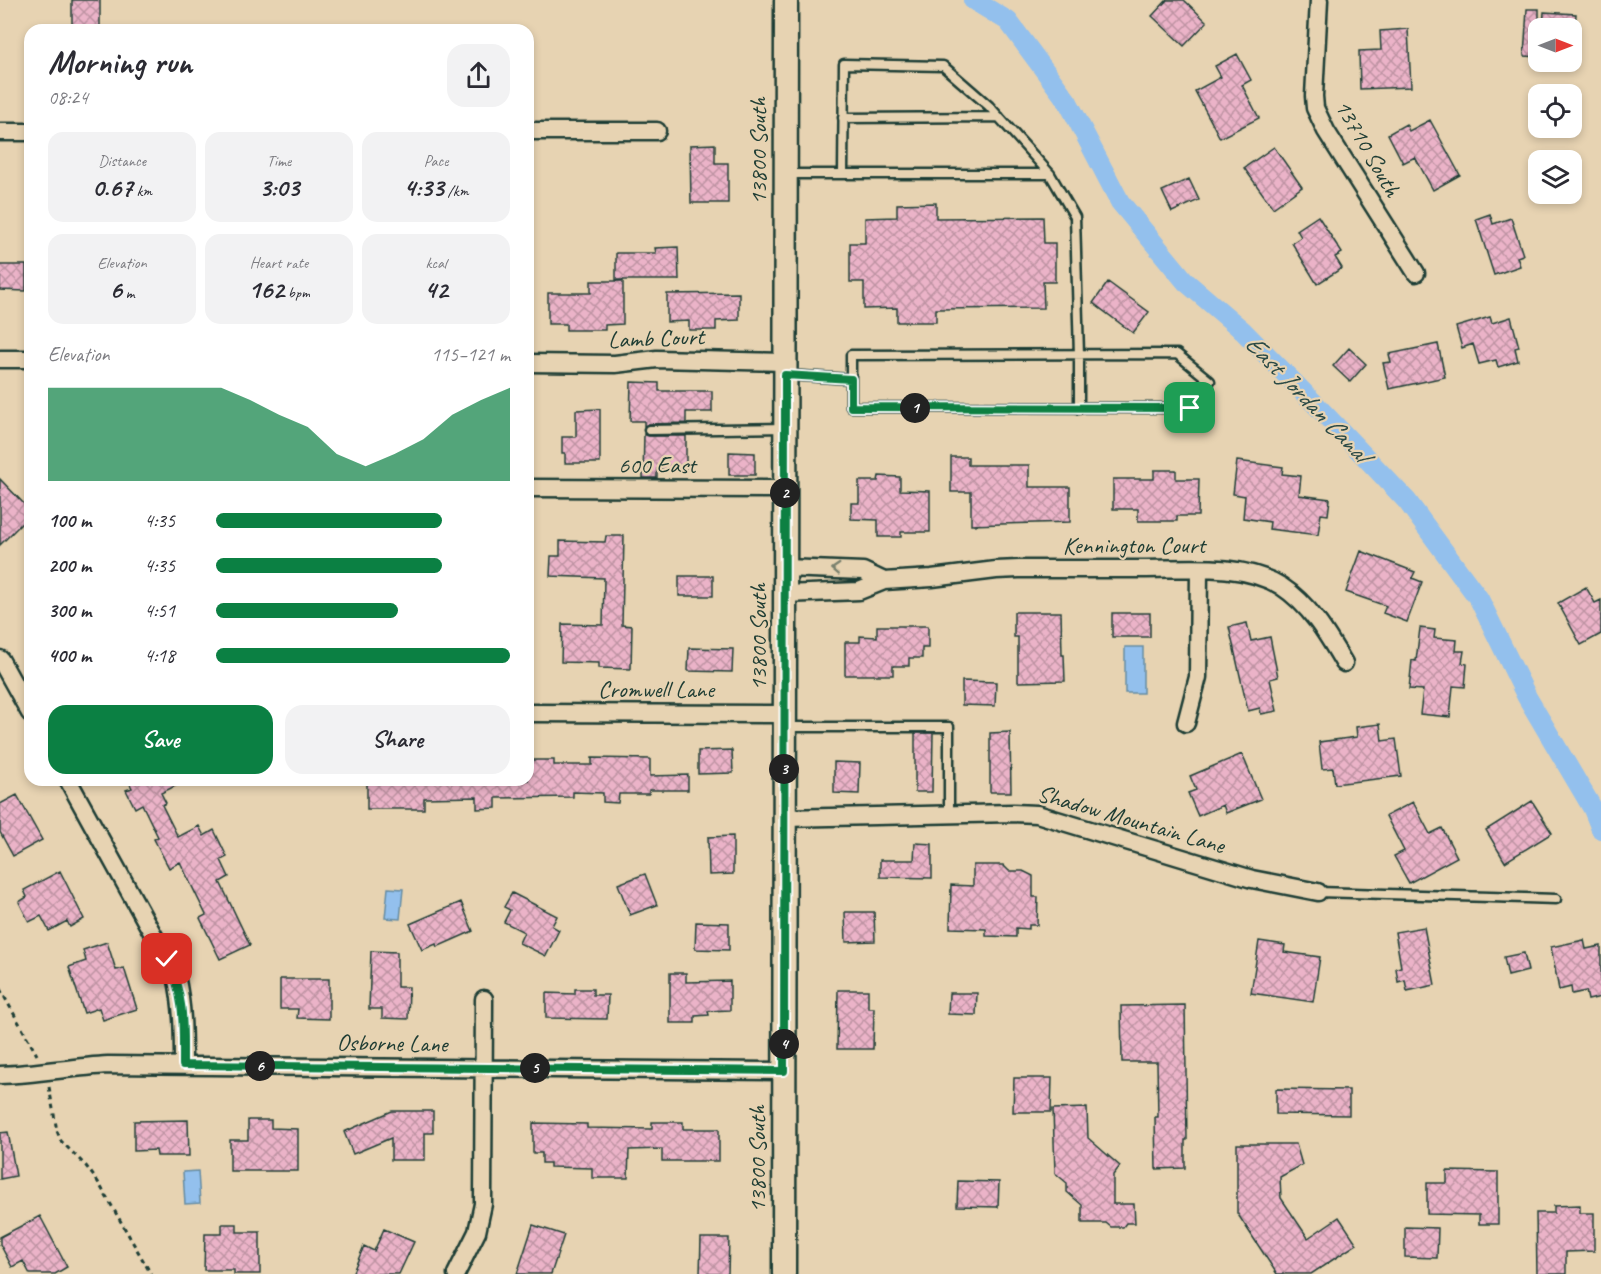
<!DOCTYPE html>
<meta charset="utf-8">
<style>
:root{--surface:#fff;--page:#f2f2f3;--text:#2b2b33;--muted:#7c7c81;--accent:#0b8043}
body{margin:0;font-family:Caveat,sans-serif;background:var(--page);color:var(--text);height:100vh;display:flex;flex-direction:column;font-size:22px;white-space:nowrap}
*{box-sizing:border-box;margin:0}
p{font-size:20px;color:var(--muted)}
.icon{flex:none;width:33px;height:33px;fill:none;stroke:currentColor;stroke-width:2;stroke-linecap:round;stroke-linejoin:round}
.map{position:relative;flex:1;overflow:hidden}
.drawer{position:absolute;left:24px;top:24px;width:510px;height:762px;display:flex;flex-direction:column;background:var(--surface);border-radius:18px;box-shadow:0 3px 9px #0003}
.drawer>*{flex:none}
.needle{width:39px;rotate:90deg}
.tools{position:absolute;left:1528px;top:18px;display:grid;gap:12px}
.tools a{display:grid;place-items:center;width:54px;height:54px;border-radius:12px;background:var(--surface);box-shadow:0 3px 9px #0003;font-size:30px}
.pin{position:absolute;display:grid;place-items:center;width:51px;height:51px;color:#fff;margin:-26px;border-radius:12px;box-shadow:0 3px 9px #0006}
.km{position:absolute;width:30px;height:30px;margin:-15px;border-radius:50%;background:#222;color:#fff;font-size:16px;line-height:30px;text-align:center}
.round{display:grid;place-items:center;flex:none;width:63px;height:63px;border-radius:18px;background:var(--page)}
.head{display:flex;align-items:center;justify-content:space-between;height:102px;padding:0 24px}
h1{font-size:33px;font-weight:600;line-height:45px}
.figures{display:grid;grid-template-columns:repeat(3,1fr);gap:9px;height:102px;padding:6px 24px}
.figures div{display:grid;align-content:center;border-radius:15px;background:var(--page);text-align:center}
.figures b{font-size:26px;font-weight:600}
.figures small{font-size:16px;font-weight:400}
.figures p{font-size:16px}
.chart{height:168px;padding:12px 24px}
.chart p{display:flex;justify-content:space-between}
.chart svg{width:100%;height:108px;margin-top:6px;fill:var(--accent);opacity:.7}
.button{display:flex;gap:12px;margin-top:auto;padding:12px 24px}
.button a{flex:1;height:69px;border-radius:18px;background:var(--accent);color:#fff;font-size:24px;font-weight:600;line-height:69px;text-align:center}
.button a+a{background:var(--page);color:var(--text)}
ul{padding:0 24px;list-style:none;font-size:20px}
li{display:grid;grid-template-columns:96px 72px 1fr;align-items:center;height:45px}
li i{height:15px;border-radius:8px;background:var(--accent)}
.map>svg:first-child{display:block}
</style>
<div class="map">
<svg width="1601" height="1274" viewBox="0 0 1601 1274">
<defs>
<pattern id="building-cross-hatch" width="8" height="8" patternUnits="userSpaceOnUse" patternTransform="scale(1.5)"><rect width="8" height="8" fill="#ebb3c8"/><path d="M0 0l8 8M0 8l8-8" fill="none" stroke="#be93a3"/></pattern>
</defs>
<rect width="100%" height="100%" fill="#e7d3b2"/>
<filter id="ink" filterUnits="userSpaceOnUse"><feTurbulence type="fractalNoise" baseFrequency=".0167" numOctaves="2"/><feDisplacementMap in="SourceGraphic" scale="12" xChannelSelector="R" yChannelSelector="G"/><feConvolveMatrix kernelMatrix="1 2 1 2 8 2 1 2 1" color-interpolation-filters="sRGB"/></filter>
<g filter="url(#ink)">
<path fill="#93c0ed" stroke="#658ca3" stroke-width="1.5" d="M 1125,647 L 1143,647 L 1143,693 L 1125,693 Z
M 388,888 L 403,889 L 400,919 L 385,918 Z
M 198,1171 L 200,1203 L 185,1204 L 183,1172 Z"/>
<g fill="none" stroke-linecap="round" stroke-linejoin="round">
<path stroke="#93c0ed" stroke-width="20" d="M 973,0 L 1008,21 L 1068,102 L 1120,202 L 1186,282 L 1242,330 L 1315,404 L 1407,501 L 1479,599 L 1527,697 L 1593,809 L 1601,829"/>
</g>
<path fill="url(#building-cross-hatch)" stroke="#1f3d34" stroke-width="1.5" d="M 72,0 L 100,0 L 100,30 L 72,30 Z
M 1167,0 L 1184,0 L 1207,22 L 1184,46 L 1152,16 Z
M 1527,9 L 1539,9 L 1539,57 L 1524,56 Z
M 1544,12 L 1576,14 L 1575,28 L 1543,28 Z
M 1408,29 L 1411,87 L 1360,89 L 1359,51 L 1381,50 L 1380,31 Z
M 1237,54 L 1251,80 L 1242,85 L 1259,118 L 1220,138 L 1195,91 L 1221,77 L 1215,66 Z
M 1430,120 L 1460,175 L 1433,190 L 1415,157 L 1403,163 L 1388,134 L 1406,124 L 1409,131 Z
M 715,144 L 715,163 L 728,163 L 728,203 L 691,203 L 690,145 Z
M 1274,147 L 1302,187 L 1273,208 L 1244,168 Z
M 1189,179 L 1199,200 L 1172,212 L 1162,191 Z
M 936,203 L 936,218 L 1043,217 L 1044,243 L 1055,243 L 1055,282 L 1043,282 L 1044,308 L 936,309 L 936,322 L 897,322 L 897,308 L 864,309 L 864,282 L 850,282 L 850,243 L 865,243 L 865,218 L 897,217 L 897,204 Z
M 1490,214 L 1493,224 L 1511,218 L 1523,255 L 1517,257 L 1520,266 L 1494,275 L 1476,219 Z
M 1318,216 L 1342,253 L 1335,257 L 1342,268 L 1317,284 L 1292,243 L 1301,237 L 1297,230 Z
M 678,247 L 679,280 L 616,280 L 616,253 L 656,253 L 655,248 Z
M 0,265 L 26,265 L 26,291 L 0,290 Z
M 591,281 L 623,281 L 623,324 L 605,325 L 605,330 L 566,330 L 566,324 L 548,324 L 548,293 L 591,293 Z
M 1108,282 L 1149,312 L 1133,333 L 1093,303 Z
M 739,293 L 739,320 L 716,321 L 716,330 L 689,330 L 689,321 L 667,322 L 667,294 Z
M 1490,317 L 1492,323 L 1511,317 L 1519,347 L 1515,348 L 1518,361 L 1498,367 L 1496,360 L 1479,364 L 1473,344 L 1462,348 L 1456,327 Z
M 1438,344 L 1445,377 L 1389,389 L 1383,363 L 1391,362 L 1389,354 Z
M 1349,348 L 1366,364 L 1350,382 L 1333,366 Z
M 631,382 L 659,383 L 659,391 L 712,391 L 712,412 L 686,412 L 686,423 L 649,424 L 644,426 L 644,421 L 630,421 Z
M 600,409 L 600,463 L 565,463 L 565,453 L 562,453 L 562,437 L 576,437 L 576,410 Z
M 644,434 L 649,436 L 686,436 L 686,469 L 657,469 L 657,478 L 643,478 Z
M 729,452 L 755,453 L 755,475 L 729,475 Z
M 951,457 L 968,457 L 968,465 L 1029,465 L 1029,487 L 1070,487 L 1070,522 L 971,525 L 971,492 L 951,492 Z
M 1237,461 L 1283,467 L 1282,474 L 1301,476 L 1299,495 L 1330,499 L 1328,515 L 1321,514 L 1318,535 L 1269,529 L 1270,522 L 1243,518 L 1245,496 L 1233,494 Z
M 1154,470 L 1176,470 L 1176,479 L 1199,479 L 1198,516 L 1177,516 L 1177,521 L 1138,521 L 1138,509 L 1113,509 L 1113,479 L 1154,479 Z
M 879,476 L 900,477 L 900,490 L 930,491 L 930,532 L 901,532 L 901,537 L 878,537 L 878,520 L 851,519 L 851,503 L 859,503 L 859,481 L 878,481 Z
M 0,479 L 30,510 L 30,515 L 0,545 Z
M 606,536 L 624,536 L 622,625 L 632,626 L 631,669 L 599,668 L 599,663 L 561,662 L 562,624 L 603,625 L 604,578 L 550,576 L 551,556 L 560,556 L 560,541 L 605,542 Z
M 1361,551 L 1415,572 L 1412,578 L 1422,582 L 1407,622 L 1383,613 L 1386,606 L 1346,592 Z
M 679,576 L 713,576 L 713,596 L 679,596 Z
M 1586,587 L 1595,603 L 1601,600 L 1601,634 L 1581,645 L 1558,603 Z
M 1014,612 L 1061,612 L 1062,655 L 1064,655 L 1065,681 L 1018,682 L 1018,637 L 1014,637 Z
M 1112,613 L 1150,613 L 1150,637 L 1112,637 Z
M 1247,623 L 1251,641 L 1270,637 L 1278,677 L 1270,679 L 1277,711 L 1261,714 L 1260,708 L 1248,711 L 1229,627 Z
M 877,626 L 928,626 L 928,648 L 922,648 L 922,658 L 909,658 L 909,666 L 893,666 L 893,675 L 845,675 L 845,642 L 860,642 L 860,636 L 877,637 Z
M 1420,628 L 1435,630 L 1434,638 L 1457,640 L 1456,651 L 1464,651 L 1462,663 L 1467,664 L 1465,687 L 1453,686 L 1450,717 L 1420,714 L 1423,690 L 1409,689 L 1412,660 L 1416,661 Z
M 689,648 L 733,649 L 732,672 L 688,671 Z
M 962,681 L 996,682 L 995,706 L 962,705 Z
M 1380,724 L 1382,741 L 1396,739 L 1401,776 L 1335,784 L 1333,768 L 1322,769 L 1319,742 L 1357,737 L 1356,727 Z
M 1010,732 L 1011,792 L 990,792 L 990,733 Z
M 915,733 L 933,733 L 932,792 L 915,792 Z
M 732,750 L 733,773 L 698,774 L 698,751 Z
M 1242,754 L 1261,799 L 1226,813 L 1223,805 L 1198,816 L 1188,793 L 1196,790 L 1190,776 Z
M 592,758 L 650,759 L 650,776 L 688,775 L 688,790 L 649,790 L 649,794 L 619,794 L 618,803 L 603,802 L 603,793 L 573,792 L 573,797 L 496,798 L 496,808 L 477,809 L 477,797 L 424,798 L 424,809 L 367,809 L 367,780 L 528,780 L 528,760 L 554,760 L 554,765 L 592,765 Z
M 834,762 L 860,763 L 859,794 L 834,793 Z
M 128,780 L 187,780 L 161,793 L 166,803 L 162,805 L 178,837 L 199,826 L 204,836 L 214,830 L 227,857 L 221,860 L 229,877 L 220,882 L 250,945 L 220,959 L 200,918 L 206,915 L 180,862 L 169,868 L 154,839 L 158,837 L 142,804 L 135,808 L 126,790 L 132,788 Z
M 17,795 L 42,840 L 13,856 L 0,832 L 0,804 Z
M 1532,801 L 1552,833 L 1505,862 L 1486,830 Z
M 1413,802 L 1430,834 L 1442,828 L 1457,857 L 1409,883 L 1394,856 L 1404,851 L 1386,816 Z
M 733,836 L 733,874 L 709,875 L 708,837 Z
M 915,843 L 932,844 L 932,878 L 880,877 L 880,860 L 914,860 Z
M 973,865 L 1003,865 L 1009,871 L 1023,871 L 1033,876 L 1033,897 L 1038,897 L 1037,925 L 1029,925 L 1029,929 L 1016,928 L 1016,937 L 986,936 L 986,929 L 950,928 L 951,885 L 973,886 Z
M 60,871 L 84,919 L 70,927 L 67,921 L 49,931 L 41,916 L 29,922 L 19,902 L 27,897 L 24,890 Z
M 645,874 L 657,905 L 630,915 L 618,884 Z
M 512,893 L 557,916 L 552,926 L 559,930 L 546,956 L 519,943 L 524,932 L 504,922 L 510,910 L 504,907 Z
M 461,902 L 473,931 L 437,947 L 436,944 L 422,950 L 410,924 Z
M 845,912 L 874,912 L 875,941 L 846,942 Z
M 696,922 L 729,923 L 729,950 L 695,949 Z
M 1424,927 L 1435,985 L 1407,991 L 1405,980 L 1398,982 L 1396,968 L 1401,967 L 1395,932 Z
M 1584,940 L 1586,949 L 1601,946 L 1601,997 L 1588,1000 L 1586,991 L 1572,994 L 1571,987 L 1559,990 L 1551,947 Z
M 1259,941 L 1285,945 L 1284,952 L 1320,957 L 1313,1002 L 1251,993 Z
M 107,942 L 116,970 L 124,968 L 137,1009 L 103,1020 L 99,1008 L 84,1013 L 69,967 L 86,961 L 83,950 Z
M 371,951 L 397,952 L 397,987 L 409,987 L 408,1019 L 382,1018 L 382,1009 L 369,1009 Z
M 1524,953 L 1528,971 L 1508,976 L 1504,957 Z
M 670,973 L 686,973 L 686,982 L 730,981 L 730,1010 L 708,1011 L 709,1015 L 695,1016 L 695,1023 L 670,1023 Z
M 280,979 L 329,979 L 329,1019 L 297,1018 L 298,1009 L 280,1009 Z
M 575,989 L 593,989 L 593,995 L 608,995 L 607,1019 L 546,1018 L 546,993 L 575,994 Z
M 838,990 L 868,990 L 868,1008 L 874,1008 L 873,1049 L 837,1049 Z
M 949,993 L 977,993 L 976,1015 L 948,1014 Z
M 1185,1005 L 1187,1140 L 1185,1140 L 1185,1168 L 1156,1169 L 1155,1117 L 1158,1117 L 1157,1062 L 1122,1062 L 1121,1006 Z
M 1014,1078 L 1052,1078 L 1051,1112 L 1013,1112 Z
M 1276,1089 L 1349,1090 L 1349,1115 L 1276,1114 Z
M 1087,1108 L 1088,1138 L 1120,1166 L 1113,1175 L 1113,1204 L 1134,1204 L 1135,1223 L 1126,1223 L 1123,1227 L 1111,1227 L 1106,1223 L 1082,1223 L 1082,1205 L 1067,1192 L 1067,1183 L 1055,1173 L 1053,1109 Z
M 392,1111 L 433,1111 L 433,1133 L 425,1133 L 425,1160 L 391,1160 L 391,1138 L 353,1154 L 344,1132 Z
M 188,1120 L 189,1156 L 157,1156 L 156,1150 L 134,1151 L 134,1121 Z
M 248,1120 L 271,1120 L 271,1128 L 298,1129 L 298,1171 L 230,1171 L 230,1140 L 248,1140 Z
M 652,1122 L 683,1122 L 683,1129 L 719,1129 L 719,1161 L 662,1161 L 662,1149 L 629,1150 L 628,1178 L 592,1178 L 592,1168 L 550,1167 L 550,1163 L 542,1163 L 542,1153 L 533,1153 L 533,1123 L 587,1124 L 587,1128 L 652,1129 Z
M 8,1132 L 16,1176 L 0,1179 L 0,1133 Z
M 1237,1144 L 1296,1144 L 1302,1165 L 1280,1177 L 1281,1198 L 1308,1238 L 1339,1217 L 1357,1244 L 1311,1274 L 1277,1274 L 1237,1213 Z
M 1447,1171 L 1498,1172 L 1498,1224 L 1479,1224 L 1479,1215 L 1427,1214 L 1427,1183 L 1447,1183 Z
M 958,1181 L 999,1182 L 998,1207 L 957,1206 Z
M 1580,1205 L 1580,1213 L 1594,1213 L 1594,1251 L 1566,1252 L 1566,1274 L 1537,1274 L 1536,1213 L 1554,1213 L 1554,1206 Z
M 40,1216 L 67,1267 L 55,1274 L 30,1274 L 23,1261 L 12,1267 L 0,1244 L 0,1237 Z
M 222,1224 L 237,1224 L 237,1232 L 260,1232 L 260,1274 L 234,1274 L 234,1270 L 204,1270 L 205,1234 L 222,1234 Z
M 533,1225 L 564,1235 L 551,1274 L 517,1274 Z
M 1405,1227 L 1438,1228 L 1437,1258 L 1405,1257 Z
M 384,1229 L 414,1242 L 399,1274 L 352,1274 L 364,1246 L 374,1251 Z
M 701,1238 L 729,1238 L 728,1274 L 700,1274 Z"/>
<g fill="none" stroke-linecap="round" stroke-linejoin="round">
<g stroke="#1f3d34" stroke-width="13">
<path id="lane" d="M 843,118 L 999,117
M 787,174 L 1050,174
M 843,174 L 844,64 L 943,66 L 989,106 L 1050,174 L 1075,217 L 1079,355 L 1079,409
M 1177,354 L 1210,381 L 1190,408 L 851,407 L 851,355 Z
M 786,375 L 851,379
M 649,430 L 785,428
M 785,727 L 949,727 L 949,814
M 1318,892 L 1556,899"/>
</g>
<g stroke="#1f3d34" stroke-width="21">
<path id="street" d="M 1319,0 L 1314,96 L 1315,108 L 1326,131 L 1416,273
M 528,131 L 657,131
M 0,132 L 30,132
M 0,359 L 30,359
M 528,363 L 615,364 L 657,359 L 785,362
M 528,488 L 785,489
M 785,568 L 863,571 L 884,581
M 785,594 L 859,591 L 884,581 L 932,578 L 996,570 L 1019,569 C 1060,569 1101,569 1142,569 C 1187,569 1241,562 1281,586 C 1310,605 1327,634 1344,663
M 0,659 L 30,713
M 528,713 L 785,714
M 1186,723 L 1198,677 L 1199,569
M 68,780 L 176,976 C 183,1006 183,1034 183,1065
M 784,818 L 1013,813 L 1037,814 L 1252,879 L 1318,892
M 0,1075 C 36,1074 72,1067 108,1065 L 784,1071
M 456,1274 L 477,1232 L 483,1204 L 484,999"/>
</g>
<g stroke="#1f3d34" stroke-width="27">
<path id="secondary" d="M 784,1274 L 786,0"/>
</g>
<path stroke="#1f3d34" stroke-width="3" stroke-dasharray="4.5 4.5" stroke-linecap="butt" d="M 0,989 L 37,1055
M 49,1087 L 57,1131 L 61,1141 L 86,1166 L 98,1182 L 151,1274"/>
<use href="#lane" stroke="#e7d3b2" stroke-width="8"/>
<use href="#street" stroke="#e7d3b2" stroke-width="16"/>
<use href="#secondary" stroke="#e7d3b2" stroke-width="22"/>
</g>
<defs><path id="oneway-chevron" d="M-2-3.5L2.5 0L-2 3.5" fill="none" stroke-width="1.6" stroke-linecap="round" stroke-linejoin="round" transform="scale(1.5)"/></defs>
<use stroke="#79806d" href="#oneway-chevron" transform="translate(836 569) rotate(-177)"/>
</g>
<g fill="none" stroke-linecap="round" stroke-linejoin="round" filter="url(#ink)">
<g stroke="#fff" stroke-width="12">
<path id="route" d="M 167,959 C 185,996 183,1024 183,1065 L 784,1071 L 785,375 L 851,379 L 851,407 L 1190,408"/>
</g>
<use href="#route" stroke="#0b8043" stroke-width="8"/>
</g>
<g text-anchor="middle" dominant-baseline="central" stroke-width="4.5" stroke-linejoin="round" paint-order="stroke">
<g font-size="24" fill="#1f3d34" stroke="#e7d3b2">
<text transform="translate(1368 148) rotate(60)">13710 South</text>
<text transform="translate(758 151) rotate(-90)">13800 South</text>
<text transform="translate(656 338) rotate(-2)">Lamb Court</text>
<text x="657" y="465">600 East</text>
<text x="1134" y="545">Kennington Court</text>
<text transform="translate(758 637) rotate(-90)">13800 South</text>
<text x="656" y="689">Cromwell Lane</text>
<text transform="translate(1131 819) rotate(16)">Shadow Mountain Lane</text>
<text transform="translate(392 1043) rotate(1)">Osborne Lane</text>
<text transform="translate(757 1159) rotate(-90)">13800 South</text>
</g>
<g font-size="26" font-style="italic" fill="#2b4a46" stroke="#e7d3b2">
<text transform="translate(1307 398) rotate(46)">East Jordan Canal</text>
</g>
</g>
</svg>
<div class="tools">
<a><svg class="needle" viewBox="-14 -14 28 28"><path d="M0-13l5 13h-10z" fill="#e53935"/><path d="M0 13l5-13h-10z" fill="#7c7c81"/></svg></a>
<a><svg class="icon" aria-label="locate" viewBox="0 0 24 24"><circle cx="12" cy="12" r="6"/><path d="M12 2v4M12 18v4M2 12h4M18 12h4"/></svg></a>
<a><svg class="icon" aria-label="layers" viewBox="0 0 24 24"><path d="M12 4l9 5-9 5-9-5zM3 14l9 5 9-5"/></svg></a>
</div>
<div class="pin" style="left:1190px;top:408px;background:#1e9e55"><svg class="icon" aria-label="arrive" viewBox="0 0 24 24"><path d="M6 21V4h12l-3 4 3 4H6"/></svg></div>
<div class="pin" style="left:167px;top:959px;background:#d93025"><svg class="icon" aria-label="check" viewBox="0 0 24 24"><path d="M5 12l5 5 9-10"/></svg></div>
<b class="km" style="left:915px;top:408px">1</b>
<b class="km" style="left:785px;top:493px">2</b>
<b class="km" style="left:784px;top:769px">3</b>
<b class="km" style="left:784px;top:1044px">4</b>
<b class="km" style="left:535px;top:1068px">5</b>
<b class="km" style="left:260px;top:1066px">6</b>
<section class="drawer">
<div class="head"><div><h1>Morning run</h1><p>08:24</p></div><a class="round"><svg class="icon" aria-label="share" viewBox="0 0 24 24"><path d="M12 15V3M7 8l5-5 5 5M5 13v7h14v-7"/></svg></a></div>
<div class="figures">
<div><p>Distance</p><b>0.67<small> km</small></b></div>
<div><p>Time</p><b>3:03</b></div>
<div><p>Pace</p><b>4:33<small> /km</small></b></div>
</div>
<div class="figures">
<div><p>Elevation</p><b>6<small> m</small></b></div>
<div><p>Heart rate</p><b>162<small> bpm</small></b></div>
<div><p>kcal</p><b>42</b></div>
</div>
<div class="chart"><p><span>Elevation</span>115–121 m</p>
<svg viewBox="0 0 160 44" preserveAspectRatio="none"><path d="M0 44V6L10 6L20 6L30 6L40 6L50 6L60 6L70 11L80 17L90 22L100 33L110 38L120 33L130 27L140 17L150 11L160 6V44z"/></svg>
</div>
<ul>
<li><b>100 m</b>4:35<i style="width:77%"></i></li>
<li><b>200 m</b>4:35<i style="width:77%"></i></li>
<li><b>300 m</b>4:51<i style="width:62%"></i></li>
<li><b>400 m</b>4:18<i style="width:100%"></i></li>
</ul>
<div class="button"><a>Save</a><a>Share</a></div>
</section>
</div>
